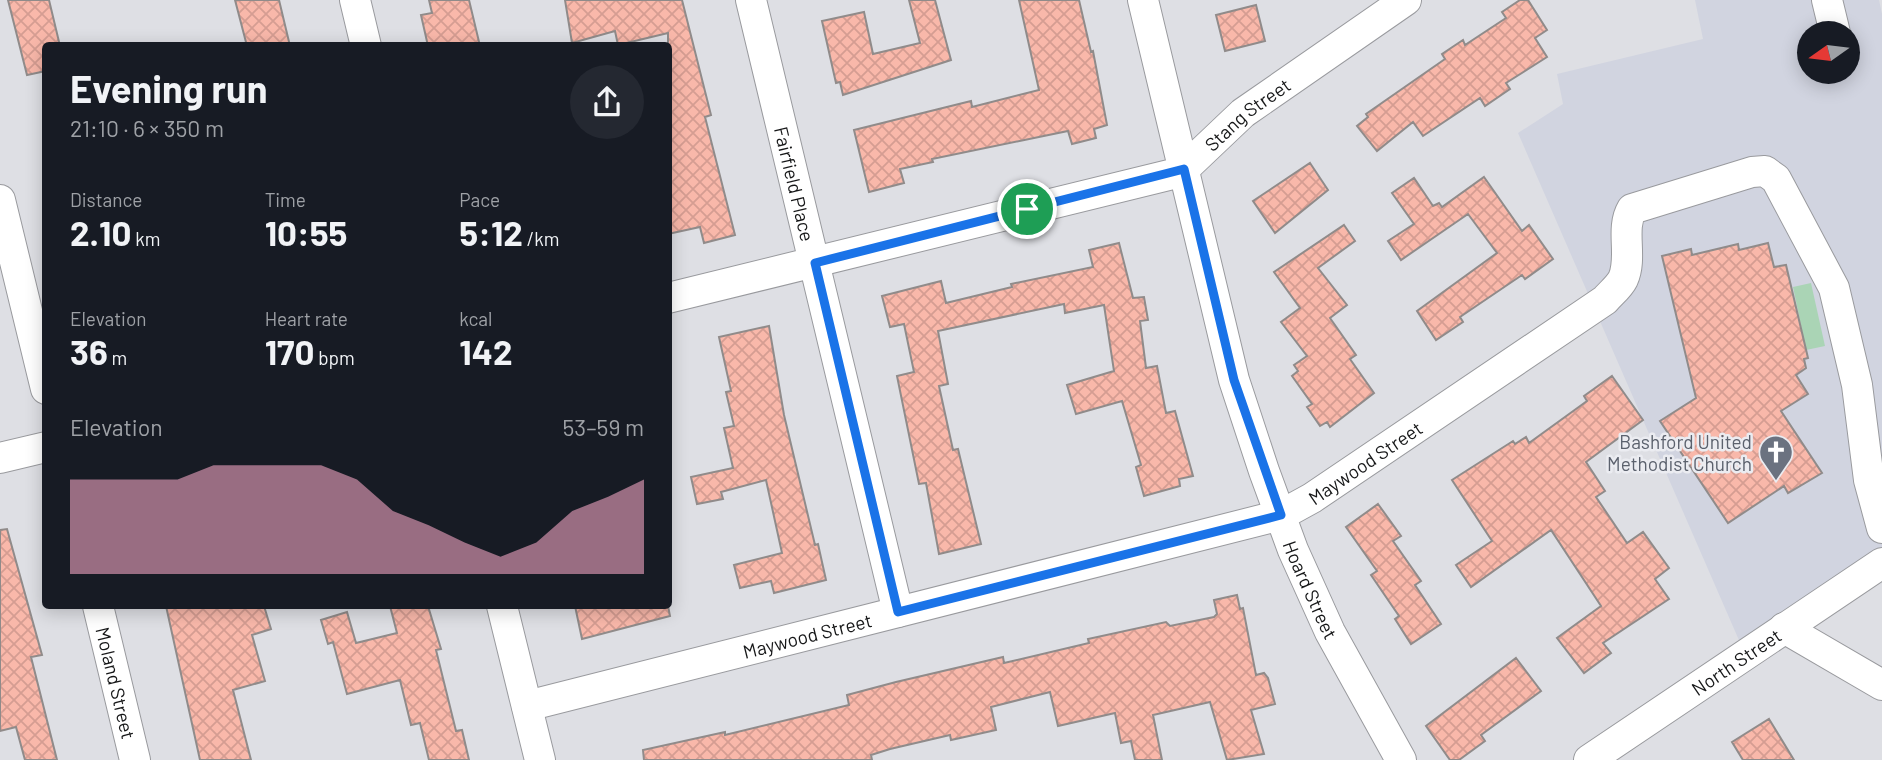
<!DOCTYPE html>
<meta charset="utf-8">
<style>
:root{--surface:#171b24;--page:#242831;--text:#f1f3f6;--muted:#9ea1a6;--accent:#d190ab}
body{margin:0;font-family:Barlow,sans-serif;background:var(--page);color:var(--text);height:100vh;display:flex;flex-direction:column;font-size:26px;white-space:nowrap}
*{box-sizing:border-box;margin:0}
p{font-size:23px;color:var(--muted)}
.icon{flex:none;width:38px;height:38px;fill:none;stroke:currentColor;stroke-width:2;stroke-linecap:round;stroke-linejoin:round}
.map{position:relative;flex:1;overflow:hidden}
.sheet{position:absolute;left:42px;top:42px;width:630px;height:567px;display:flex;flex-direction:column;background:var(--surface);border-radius:7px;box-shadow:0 4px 18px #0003}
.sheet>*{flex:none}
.needle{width:46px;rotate:256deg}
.controls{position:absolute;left:1797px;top:21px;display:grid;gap:14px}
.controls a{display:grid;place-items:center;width:63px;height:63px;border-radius:50%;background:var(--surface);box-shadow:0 4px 18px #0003;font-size:35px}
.pin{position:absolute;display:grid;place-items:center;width:60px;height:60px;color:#fff;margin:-30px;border:4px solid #fff;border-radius:50%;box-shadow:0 2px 7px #0007}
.round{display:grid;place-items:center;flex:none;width:74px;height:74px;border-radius:37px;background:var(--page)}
.summary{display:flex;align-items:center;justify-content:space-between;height:119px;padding:0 28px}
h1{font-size:38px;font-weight:700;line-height:52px}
.stats{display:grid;grid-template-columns:repeat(3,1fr);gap:10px;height:119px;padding:7px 28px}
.stats div{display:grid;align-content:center}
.stats b{font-size:35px;font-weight:700}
.stats small{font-size:19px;font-weight:400}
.stats p{font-size:19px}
.chart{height:196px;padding:14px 28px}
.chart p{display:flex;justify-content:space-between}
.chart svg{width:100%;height:126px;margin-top:7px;fill:var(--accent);opacity:.7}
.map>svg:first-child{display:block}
</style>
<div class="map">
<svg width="1882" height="760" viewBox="0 0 1882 760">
<defs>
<pattern id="building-cross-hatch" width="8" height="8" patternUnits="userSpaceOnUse" patternTransform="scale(1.75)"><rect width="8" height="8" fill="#f9b8aa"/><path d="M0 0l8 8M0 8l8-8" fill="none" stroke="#d59d92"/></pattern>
</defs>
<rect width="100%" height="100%" fill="#dedfe4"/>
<path fill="#d1d4e0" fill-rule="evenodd" d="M 1695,0 L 1879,0 L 1882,14 L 1882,563 L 1745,654 L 1518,133 L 1563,104 L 1557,74 L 1703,39 ZM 1810,33 L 1848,33 L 1848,72 L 1810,72 Z"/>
<path fill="#aad4b5" d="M 1811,283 L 1825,346 L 1806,350 L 1793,287 Z"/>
<path fill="url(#building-cross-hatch)" stroke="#908b8a" stroke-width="2" d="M 8,0 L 49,0 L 60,46 L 46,46 L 46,71 L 27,75 Z
M 235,0 L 279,0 L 290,46 L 247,46 Z
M 429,0 L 469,0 L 480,46 L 428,46 L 421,15 L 432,13 Z
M 565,0 L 682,0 L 711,115 L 705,117 L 735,235 L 704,243 L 700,227 L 668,234 L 668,33 L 618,45 L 615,31 L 572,43 Z
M 909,0 L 935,0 L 951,60 L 843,95 L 840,82 L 836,83 L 822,21 L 864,12 L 873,54 L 920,43 Z
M 1019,0 L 1079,0 L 1091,52 L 1093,51 L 1107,125 L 1094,129 L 1096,138 L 1072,144 L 1068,131 L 932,159 L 933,162 L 900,169 L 904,183 L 869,192 L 854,130 L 971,101 L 972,107 L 1039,90 Z
M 1520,0 L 1528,0 L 1547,30 L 1535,38 L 1547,57 L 1506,83 L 1510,89 L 1485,106 L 1480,98 L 1423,136 L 1413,122 L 1377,151 L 1357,126 L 1368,117 L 1366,114 L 1445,59 L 1442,54 L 1463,40 L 1465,45 L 1506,18 L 1502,12 Z
M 1256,5 L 1265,41 L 1225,51 L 1216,15 Z
M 1310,163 L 1328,190 L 1275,233 L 1253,201 Z
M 1484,177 L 1522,231 L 1529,225 L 1553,259 L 1525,279 L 1522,275 L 1460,317 L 1463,322 L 1436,340 L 1417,311 L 1497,253 L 1468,214 L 1401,260 L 1388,241 L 1414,224 L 1392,193 L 1414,178 L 1433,206 L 1439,203 L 1442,207 Z
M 1344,225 L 1355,241 L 1318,268 L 1347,305 L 1330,318 L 1356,355 L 1350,359 L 1374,393 L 1330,427 L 1327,422 L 1320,426 L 1307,407 L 1312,404 L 1292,376 L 1298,371 L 1294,365 L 1307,356 L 1281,322 L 1300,308 L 1274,272 Z
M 1119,243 L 1133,298 L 1144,297 L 1148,320 L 1140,321 L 1146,368 L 1157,366 L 1166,413 L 1175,411 L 1193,476 L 1179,479 L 1180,486 L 1144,496 L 1136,467 L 1141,465 L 1122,401 L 1076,414 L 1067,385 L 1114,371 L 1104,305 L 1065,313 L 1064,304 L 938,331 L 948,384 L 939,386 L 953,450 L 958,449 L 981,544 L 939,554 L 926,483 L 919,484 L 897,376 L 914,372 L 904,324 L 890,327 L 882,296 L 941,281 L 946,303 L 1012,287 L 1011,284 L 1093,267 L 1089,250 Z
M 1768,243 L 1774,267 L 1786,265 L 1808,358 L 1804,359 L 1806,368 L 1796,375 L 1808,394 L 1781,411 L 1822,473 L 1788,493 L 1784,486 L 1728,523 L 1660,421 L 1696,398 L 1662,256 L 1691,249 L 1692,255 L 1738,244 L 1739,250 Z
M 769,326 L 784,415 L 815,545 L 818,544 L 826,580 L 774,593 L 771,581 L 740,588 L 734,565 L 782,553 L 766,480 L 721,492 L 723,499 L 697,504 L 691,477 L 733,468 L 724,428 L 734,426 L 726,392 L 731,391 L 719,337 Z
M 1612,376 L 1643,420 L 1586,462 L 1605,491 L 1596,497 L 1627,543 L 1643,532 L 1669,568 L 1655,579 L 1669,599 L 1603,643 L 1611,653 L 1584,673 L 1557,638 L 1601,606 L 1551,530 L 1471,587 L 1456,565 L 1492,541 L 1452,480 L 1513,441 L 1515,444 L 1526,437 L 1529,443 L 1587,401 L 1584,396 Z
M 1378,504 L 1401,536 L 1393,541 L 1421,581 L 1415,585 L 1441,624 L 1411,644 L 1395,619 L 1399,616 L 1371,575 L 1377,571 L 1346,527 Z
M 7,529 L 42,655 L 31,657 L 57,760 L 25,760 L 16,727 L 0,731 L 0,530 Z
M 1237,595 L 1240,609 L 1243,608 L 1256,675 L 1264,673 L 1268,678 L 1275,704 L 1251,710 L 1264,754 L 1227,760 L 1210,702 L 1153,715 L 1162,760 L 1135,760 L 1131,741 L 1121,743 L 1115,713 L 1058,726 L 1050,692 L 991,707 L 996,730 L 951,740 L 950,735 L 890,749 L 871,755 L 872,760 L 644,760 L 643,750 L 725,732 L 725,735 L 849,705 L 847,695 L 896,682 L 1003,657 L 1004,663 L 1089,643 L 1088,639 L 1166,622 L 1170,626 L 1214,617 L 1217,614 L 1214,600 Z
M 166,606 L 264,606 L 271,629 L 252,635 L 265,681 L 233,690 L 251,760 L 200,760 Z
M 390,606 L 428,606 L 441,649 L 436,650 L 456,731 L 462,730 L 469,760 L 429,760 L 420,723 L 411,725 L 400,680 L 347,694 L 333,642 L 328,644 L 321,620 L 347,612 L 356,643 L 397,633 Z
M 575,606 L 668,606 L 670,616 L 582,639 Z
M 1516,658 L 1541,691 L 1481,735 L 1485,741 L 1459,760 L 1450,760 L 1426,726 Z
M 1769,719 L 1794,760 L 1743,760 L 1732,742 Z"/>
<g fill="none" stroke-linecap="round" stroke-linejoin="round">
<g stroke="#999a9e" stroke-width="32">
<g id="minor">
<path d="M 355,0 L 366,46"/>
<path id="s1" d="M 751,0 L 898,612"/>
<path id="s2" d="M 1143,0 L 1234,380 L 1264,471 L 1293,550 L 1330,632 L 1401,760"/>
<path d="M 1827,0 L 1835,33"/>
<path d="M 0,200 L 46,389"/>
<path id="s3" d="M 668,298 L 1173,174 L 1184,169 L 1243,113 L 1406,0"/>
<path d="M 0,458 L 46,447"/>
<path id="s4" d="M 98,606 L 135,760"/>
<path d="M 502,606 L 540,760"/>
<path d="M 1784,628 L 1882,685"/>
<path id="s5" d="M 527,706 L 1281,515 L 1312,498 L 1605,300 C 1611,293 1619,287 1623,279 C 1633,257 1620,229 1632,209 L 1752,172 L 1765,171 L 1776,179 L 1834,288 L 1857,385 L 1869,480 L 1882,528"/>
<path id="s6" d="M 1589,760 L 1882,563"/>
</g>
</g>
<use href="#minor" stroke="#fff" stroke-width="30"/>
</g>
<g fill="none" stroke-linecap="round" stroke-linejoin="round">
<g stroke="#fff" stroke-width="14">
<path id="route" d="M 1184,169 L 1234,380 L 1281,515 L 898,612 L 815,263 Z"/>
</g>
<use href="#route" stroke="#1a73e8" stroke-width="9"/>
</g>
<defs>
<g id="church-pin" transform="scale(1.75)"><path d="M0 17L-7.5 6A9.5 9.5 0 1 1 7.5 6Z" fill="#6b7280" stroke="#ebecf1"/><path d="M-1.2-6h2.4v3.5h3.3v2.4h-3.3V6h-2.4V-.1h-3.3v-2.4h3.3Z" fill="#fff"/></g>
</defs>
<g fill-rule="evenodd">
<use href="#church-pin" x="1776" y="452"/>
</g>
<g text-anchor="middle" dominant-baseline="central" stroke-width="5" stroke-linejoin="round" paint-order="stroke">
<g font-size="19" fill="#161718" stroke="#ebecf1">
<text stroke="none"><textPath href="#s3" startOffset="616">Stang Street</textPath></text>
<text stroke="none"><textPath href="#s1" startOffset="189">Fairfield Place</textPath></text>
<text stroke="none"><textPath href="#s5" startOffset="877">Maywood Street</textPath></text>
<text stroke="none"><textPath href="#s2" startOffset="614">Hoard Street</textPath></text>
<text stroke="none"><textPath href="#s5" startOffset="289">Maywood Street</textPath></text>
<text stroke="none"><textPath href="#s6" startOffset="177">North Street</textPath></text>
<text stroke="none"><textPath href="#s4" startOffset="79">Moland Street</textPath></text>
</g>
<g font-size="19" fill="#5b616d" stroke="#ebecf1" text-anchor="end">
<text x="1752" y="441">Bashford United<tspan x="1752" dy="22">Methodist Church</tspan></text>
</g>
</g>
</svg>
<div class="controls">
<a><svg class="needle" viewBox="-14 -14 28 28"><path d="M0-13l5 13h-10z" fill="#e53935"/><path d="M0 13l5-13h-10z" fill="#9ea1a6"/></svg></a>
</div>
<div class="pin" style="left:1027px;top:209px;background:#1e9e55"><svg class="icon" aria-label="arrive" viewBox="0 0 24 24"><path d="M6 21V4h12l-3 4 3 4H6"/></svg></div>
<section class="sheet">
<div class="summary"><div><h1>Evening run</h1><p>21:10 · 6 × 350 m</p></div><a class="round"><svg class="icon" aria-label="share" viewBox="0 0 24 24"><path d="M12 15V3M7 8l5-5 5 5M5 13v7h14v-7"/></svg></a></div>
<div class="stats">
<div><p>Distance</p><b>2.10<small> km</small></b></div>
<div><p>Time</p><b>10:55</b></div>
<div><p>Pace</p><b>5:12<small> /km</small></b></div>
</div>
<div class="stats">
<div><p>Elevation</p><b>36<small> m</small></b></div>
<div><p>Heart rate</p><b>170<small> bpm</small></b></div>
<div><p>kcal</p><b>142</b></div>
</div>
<div class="chart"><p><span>Elevation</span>53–59 m</p>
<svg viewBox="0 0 160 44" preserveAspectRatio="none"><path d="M0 44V11L10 11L20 11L30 11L40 6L50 6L60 6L70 6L80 11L90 22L100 27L110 33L120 38L130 33L140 22L150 17L160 11V44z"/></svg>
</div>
</section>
</div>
